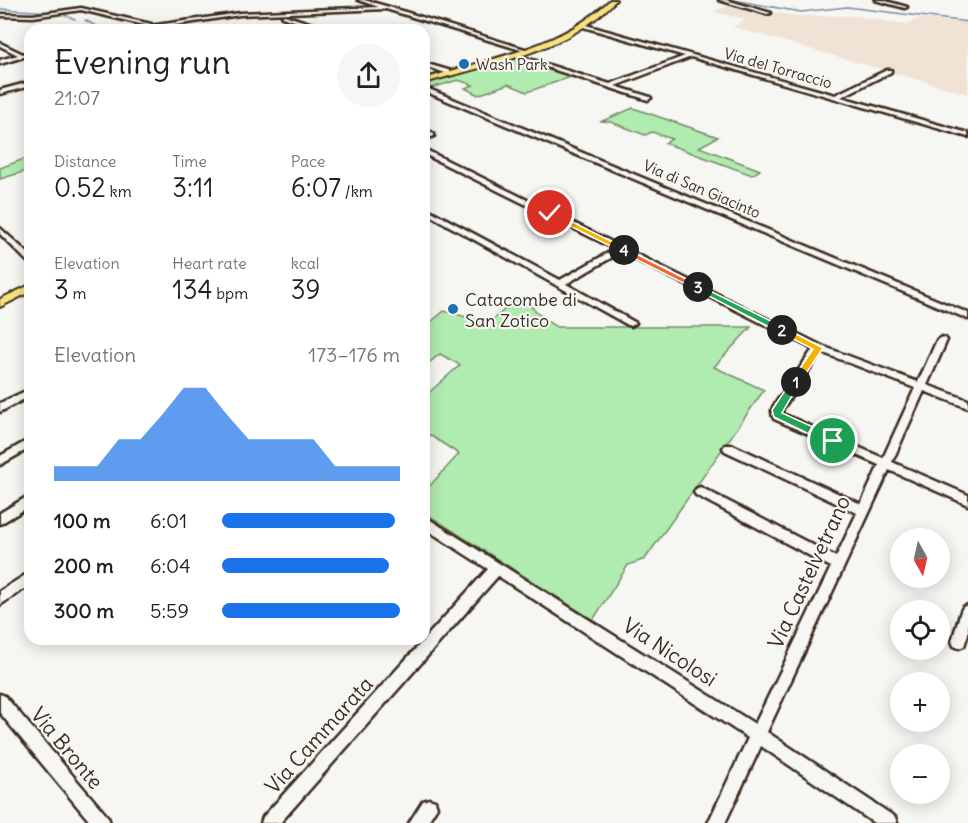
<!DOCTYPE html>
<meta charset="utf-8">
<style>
:root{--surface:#fff;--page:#f6f6f6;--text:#202124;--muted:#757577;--accent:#1a73e8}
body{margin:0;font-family:Delius,sans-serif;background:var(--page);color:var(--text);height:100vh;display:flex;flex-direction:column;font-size:22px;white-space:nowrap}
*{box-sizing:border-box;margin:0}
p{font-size:20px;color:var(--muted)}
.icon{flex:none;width:33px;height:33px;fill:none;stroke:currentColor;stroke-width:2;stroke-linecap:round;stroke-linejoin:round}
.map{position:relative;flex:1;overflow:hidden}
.side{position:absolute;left:24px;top:24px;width:406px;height:621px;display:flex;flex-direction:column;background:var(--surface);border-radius:18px;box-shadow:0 3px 15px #0003}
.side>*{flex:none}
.needle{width:39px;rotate:172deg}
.controls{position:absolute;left:890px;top:528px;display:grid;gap:12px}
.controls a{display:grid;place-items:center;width:60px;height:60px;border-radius:50%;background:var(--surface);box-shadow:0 3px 15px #0003;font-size:30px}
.pin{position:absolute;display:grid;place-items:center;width:51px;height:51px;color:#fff;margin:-26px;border:3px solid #fff;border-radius:50%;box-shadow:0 2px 6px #0007}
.km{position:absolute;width:30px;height:30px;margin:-15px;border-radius:50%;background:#222;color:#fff;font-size:16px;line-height:30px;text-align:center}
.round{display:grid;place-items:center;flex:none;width:63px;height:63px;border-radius:32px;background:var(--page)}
.headline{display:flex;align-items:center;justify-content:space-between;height:102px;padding:0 30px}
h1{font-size:33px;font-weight:600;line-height:45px}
.figures{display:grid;grid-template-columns:repeat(3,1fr);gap:9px;height:102px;padding:6px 30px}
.figures div{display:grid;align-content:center}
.figures b{font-size:26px;font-weight:600}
.figures small{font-size:16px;font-weight:400}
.figures p{font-size:16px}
.chart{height:168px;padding:12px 30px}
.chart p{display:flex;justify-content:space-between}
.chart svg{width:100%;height:108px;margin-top:6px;fill:var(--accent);opacity:.7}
ul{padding:0 30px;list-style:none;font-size:20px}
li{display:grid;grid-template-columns:96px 72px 1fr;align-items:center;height:45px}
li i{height:15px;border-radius:8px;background:var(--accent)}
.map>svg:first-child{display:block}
</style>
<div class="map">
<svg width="968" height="823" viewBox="0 0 968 823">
<rect width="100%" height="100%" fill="#f6f6f2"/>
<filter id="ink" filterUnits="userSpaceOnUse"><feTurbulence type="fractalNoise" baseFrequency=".0167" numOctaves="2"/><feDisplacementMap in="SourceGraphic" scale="12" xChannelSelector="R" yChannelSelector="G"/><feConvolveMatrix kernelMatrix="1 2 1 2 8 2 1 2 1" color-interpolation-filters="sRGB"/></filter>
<g filter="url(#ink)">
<path fill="#f0e3d6" d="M 730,5 L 766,14 L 770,12 L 800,16 L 854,16 L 907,24 L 920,18 L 968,23 L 968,94 L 733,27 L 745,19 L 713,12 Z"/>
<path fill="#b0ebb0" stroke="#768a67" stroke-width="1.5" d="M 511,56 L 574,76 L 527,92 L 508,84 L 478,95 L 465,88 L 473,85 L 458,80 L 428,89 L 425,88 L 425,82 Z
M 633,108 L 718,137 L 699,147 L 760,170 L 752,175 L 665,143 L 672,139 L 652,132 L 645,135 L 611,122 L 602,121 Z
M 24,159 L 30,159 L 30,170 L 0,179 L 0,168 Z
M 518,298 C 534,304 539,319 557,327 L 751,327 L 714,367 L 764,390 L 645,559 L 628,565 L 593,620 L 425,513 L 424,492 L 459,454 L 425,432 L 425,396 L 460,365 L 440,354 L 425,366 L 425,327 L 444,311 L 489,323 Z"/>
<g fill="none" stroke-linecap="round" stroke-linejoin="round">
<path stroke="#768da2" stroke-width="1.5" d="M 733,0 L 801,12 L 847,7 L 968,22
M 0,9 L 55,12
M 59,13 L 68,16
M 70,17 L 75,19
M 85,20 L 99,28 L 121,30"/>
<g stroke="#3b2a1e" stroke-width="5">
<path id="minor" d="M 358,0 L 364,0 L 389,7 L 528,50 L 524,51 L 386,9 L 240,15 L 142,30 L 131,30 L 149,26 L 81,10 L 33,17 L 0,16 L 0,14 L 33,15 L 81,8 L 151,24 L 150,26 L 240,13 L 379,7 Z
M 719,0 L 726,0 L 771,13 L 767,14 Z
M 875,0 L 882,0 L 907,7 L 905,8 Z
M 284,15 L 328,29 L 328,30 L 322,30 L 282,17 Z
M 582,24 L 835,95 L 887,70 L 891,70 L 891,72 L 841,97 L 968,133 L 968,137 L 691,57 L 615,86 L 650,97 L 651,98 L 648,100 L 509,55 L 513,54 L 610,84 L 685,56 L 580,26 Z
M 0,43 L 23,54 L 30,52 L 30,55 L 0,64 L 0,60 L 18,55 L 0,46 Z
M 424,63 L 451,71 L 452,72 L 449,74 L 424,66 Z
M 30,82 L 30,86 L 0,94 L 0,90 Z
M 424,87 L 968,313 L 968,319 L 424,91 Z
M 424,128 L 434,134 L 434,136 L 424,140 L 424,136 L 427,135 L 424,133 Z
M 424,149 L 822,346 L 918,382 L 937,340 L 942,337 L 945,338 L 947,340 L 927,385 L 968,400 L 968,408 L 924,391 L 892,462 L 968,495 L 968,505 L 889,470 L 767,732 L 895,817 L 897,823 L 874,823 L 761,746 L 725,823 L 708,823 L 748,738 L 498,576 L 280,823 L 261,823 L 263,817 L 488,569 L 424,528 L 424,516 L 755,724 L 831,567 L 696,495 L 694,492 L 696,489 L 700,487 L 704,489 L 836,557 L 857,513 L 725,451 L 723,448 L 725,445 L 733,445 L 861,504 L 879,465 L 774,419 C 772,415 771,411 773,407 L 813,349 L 621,252 L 566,284 L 636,323 L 631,326 L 628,325 L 424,212 L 424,207 L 560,280 L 615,249 L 424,154 ZM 821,352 L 915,388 L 883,458 L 783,414 L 782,410 Z
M 0,228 L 30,255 L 30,261 L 27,261 L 0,234 Z
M 30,389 L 30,396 L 0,412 L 0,403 Z
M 30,439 L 30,448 L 0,465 L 0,456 Z
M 30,495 L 30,506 L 0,524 L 0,513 Z
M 30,572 L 30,585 L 0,605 L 0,591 Z
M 968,605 L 968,634 L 964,646 L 959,648 L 954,646 L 952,641 L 961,611 L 963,607 Z
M 0,694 L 5,696 L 108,817 L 110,823 L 91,823 L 0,713 Z
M 429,799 L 435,801 L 437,807 L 427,823 L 409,823 L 423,801 Z"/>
</g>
<g stroke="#3b2a1e" stroke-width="4">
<path id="major" d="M 610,0 L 616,0 C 569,52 489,64 424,83 L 424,79 C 489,58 560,49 610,0 Z
M 30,285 L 30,292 L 0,307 L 0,299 Z"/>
</g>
<use href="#minor" fill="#f6f6f2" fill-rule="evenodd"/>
<use href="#major" fill="#f7e281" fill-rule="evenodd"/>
</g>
</g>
<path fill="#22a559" stroke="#fff" stroke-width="1.5" d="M 796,379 L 800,382 L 782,413 L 837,438 L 837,444 L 830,444 L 774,417 L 772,410 L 792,380 Z"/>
<path fill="#f5b400" stroke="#fff" stroke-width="1.5" d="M 779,328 L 785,328 L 823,348 L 799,384 L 791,382 L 813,349 L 779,332 Z"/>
<path fill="#22a559" stroke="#fff" stroke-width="1.5" d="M 698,285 L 785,328 L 787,330 L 779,332 L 695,289 L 694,287 Z"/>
<path fill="#f0652b" stroke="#fff" stroke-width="1.5" d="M 624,248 L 702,287 L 695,289 L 622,252 Z"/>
<path fill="#f5b400" stroke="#fff" stroke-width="1.5" d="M 550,211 L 627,249 L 628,250 L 622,252 L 548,215 Z"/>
<g fill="#1f6fb2" stroke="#f6f6f2" stroke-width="2">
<circle cx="464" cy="64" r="6"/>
<circle cx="453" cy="309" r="6"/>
</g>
<g text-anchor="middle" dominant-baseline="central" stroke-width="4.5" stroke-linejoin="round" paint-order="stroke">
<g font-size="15" fill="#3b2a1e" stroke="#f6f6f2" text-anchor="start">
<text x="476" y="64">Wash Park</text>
</g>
<g font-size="15" fill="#3b2a1e" stroke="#f6f6f2">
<text transform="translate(778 68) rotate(16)">Via del Torraccio</text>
<text transform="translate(702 189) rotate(23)">Via di San Giacinto</text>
</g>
<g font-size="18" fill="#3b2a1e" stroke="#f6f6f2" text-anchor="start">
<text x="465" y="299">Catacombe di<tspan x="465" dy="21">San Zotico</tspan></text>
</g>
<g font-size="21" fill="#3b2a1e" stroke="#f6f6f2">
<text transform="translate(809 572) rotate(-65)">Via Castelvetrano</text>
<text transform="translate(670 652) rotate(33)">Via Nicolosi</text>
<text transform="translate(319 735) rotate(-48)">Via Cammarata</text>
<text transform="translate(67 748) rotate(50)">Via Bronte</text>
</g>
</g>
</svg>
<div class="controls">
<a><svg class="needle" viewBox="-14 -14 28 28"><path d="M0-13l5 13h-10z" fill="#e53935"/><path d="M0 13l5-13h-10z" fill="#757577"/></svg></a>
<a><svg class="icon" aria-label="locate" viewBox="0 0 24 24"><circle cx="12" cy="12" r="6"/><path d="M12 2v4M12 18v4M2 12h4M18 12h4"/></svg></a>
<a>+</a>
<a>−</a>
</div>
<div class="pin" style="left:833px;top:441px;background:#1e9e55"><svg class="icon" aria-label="arrive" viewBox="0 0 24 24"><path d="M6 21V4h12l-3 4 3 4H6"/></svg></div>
<div class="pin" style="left:550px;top:213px;background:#d93025"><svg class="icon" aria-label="check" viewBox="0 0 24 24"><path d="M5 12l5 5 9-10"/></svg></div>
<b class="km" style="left:796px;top:382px">1</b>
<b class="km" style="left:782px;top:330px">2</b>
<b class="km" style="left:698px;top:287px">3</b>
<b class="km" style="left:624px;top:250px">4</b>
<section class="side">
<div class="headline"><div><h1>Evening run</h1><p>21:07</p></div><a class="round"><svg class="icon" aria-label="share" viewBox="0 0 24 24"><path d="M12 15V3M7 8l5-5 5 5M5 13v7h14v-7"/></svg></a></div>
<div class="figures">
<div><p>Distance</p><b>0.52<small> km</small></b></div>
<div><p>Time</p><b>3:11</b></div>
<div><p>Pace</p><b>6:07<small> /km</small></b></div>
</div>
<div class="figures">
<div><p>Elevation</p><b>3<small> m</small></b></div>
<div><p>Heart rate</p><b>134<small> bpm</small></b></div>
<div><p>kcal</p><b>39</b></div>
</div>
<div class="chart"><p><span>Elevation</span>173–176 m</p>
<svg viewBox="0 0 160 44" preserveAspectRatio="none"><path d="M0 44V38L10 38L20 38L30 27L40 27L50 17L60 6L70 6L80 17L90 27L100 27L110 27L120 27L130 38L140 38L150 38L160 38V44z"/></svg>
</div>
<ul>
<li><b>100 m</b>6:01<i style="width:97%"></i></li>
<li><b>200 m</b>6:04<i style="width:94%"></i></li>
<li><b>300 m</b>5:59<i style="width:100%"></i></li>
</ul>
</section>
</div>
